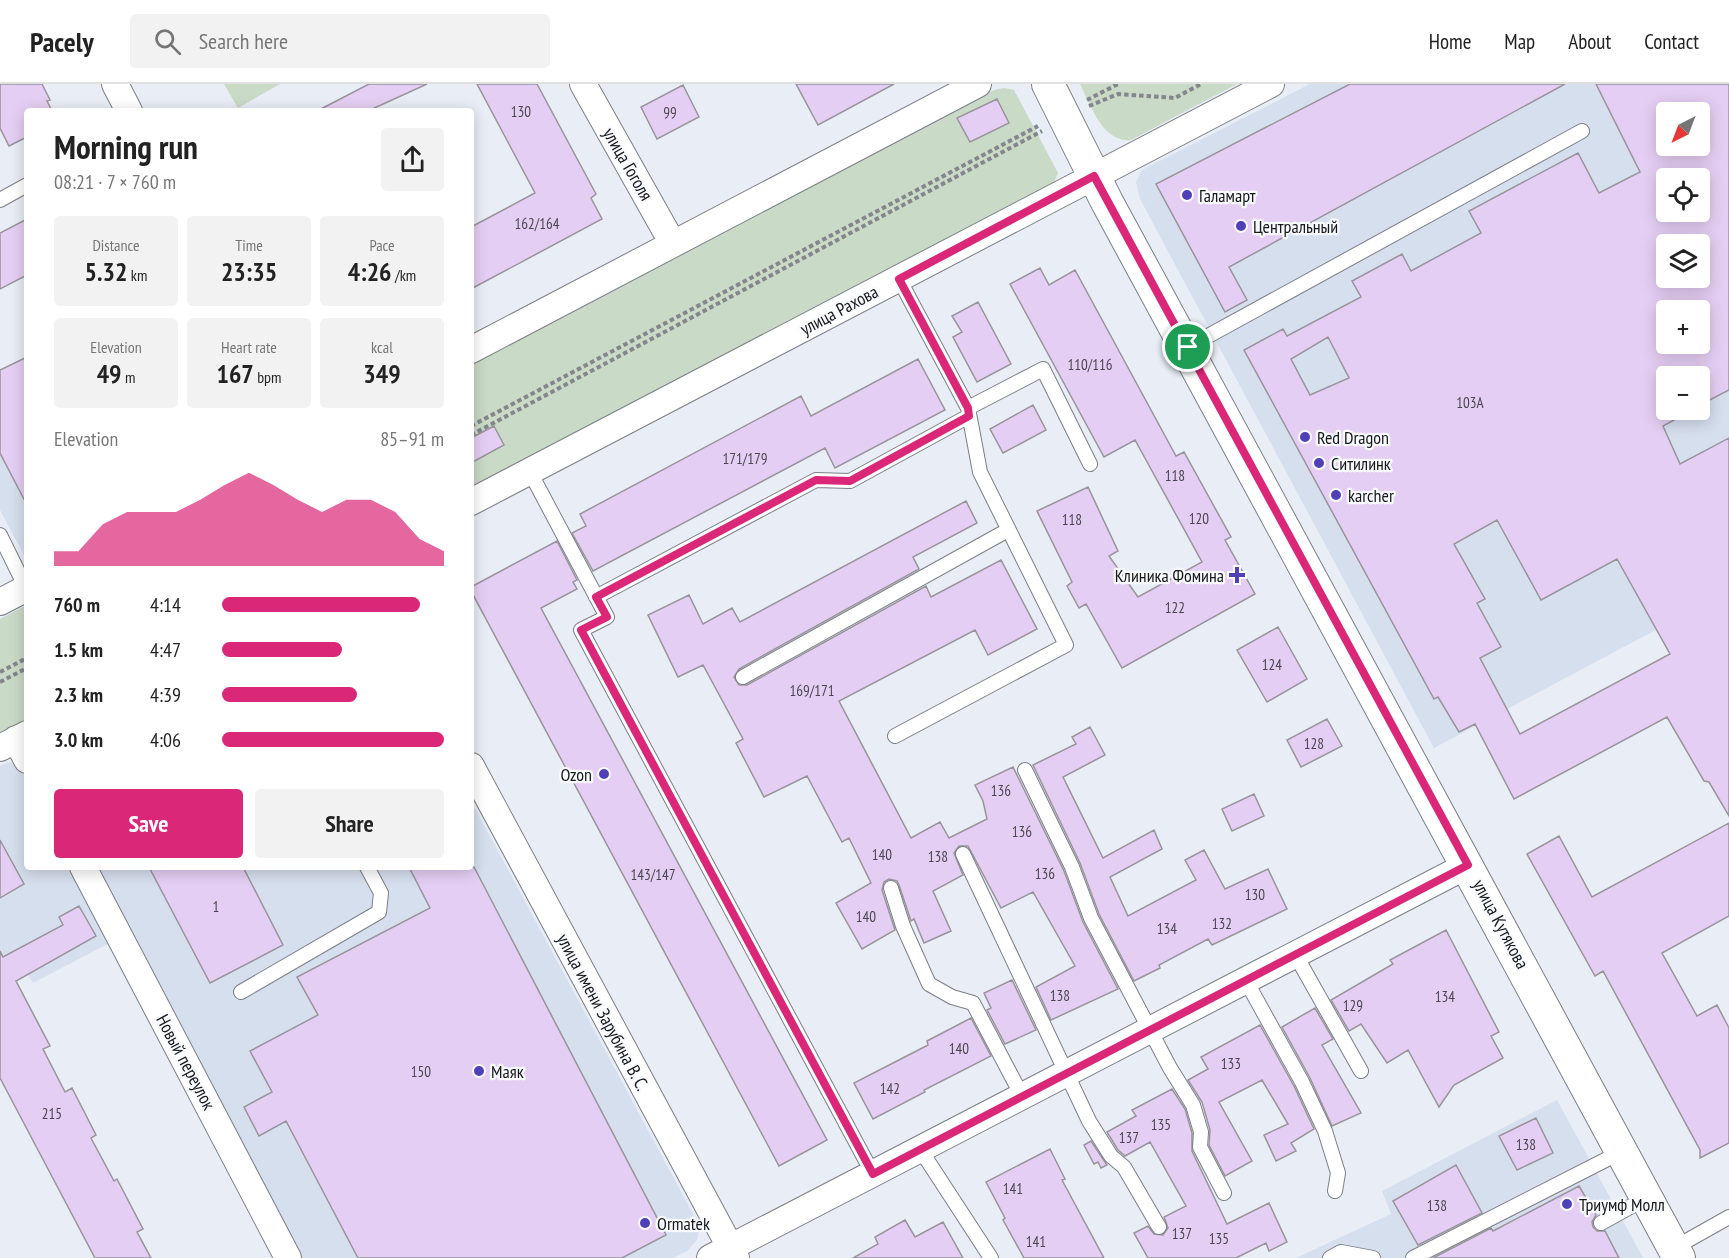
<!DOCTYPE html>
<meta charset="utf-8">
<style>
:root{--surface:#fff;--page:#f2f2f2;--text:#222;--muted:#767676;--line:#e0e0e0;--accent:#db2777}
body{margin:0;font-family:"PT Sans Narrow",sans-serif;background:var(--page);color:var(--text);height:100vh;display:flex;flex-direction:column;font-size:22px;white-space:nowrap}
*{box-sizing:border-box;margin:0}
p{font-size:20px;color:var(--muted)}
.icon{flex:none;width:33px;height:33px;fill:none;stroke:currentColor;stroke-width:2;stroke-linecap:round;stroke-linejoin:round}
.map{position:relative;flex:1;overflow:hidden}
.panel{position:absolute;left:24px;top:24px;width:450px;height:762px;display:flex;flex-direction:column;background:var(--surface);border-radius:6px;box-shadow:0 3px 15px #0003}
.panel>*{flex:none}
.needle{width:39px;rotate:222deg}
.tools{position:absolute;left:1656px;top:18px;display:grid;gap:12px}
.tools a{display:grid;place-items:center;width:54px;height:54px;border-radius:6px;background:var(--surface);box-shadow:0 3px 15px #0003;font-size:30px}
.pin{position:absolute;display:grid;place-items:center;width:51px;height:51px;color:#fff;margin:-26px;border:3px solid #fff;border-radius:50%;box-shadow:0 2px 6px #0007}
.round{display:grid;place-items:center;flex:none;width:63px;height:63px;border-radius:6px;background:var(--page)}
.head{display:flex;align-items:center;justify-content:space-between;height:102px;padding:0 30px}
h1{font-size:33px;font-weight:800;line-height:45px}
.figures{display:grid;grid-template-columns:repeat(3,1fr);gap:9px;height:102px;padding:6px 30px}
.figures div{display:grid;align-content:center;border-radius:6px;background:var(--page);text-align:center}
.figures b{font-size:26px;font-weight:800}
.figures small{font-size:16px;font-weight:400}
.figures p{font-size:16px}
.chart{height:168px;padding:12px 30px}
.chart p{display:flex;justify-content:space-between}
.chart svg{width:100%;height:108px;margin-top:6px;fill:var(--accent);opacity:.7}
.primary-button{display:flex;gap:12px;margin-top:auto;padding:12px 30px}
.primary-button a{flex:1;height:69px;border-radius:6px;background:var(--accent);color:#fff;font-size:24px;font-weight:800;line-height:69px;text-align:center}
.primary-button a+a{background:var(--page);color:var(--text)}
ul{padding:0 30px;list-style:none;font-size:20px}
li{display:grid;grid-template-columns:96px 72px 1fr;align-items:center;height:45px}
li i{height:15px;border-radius:8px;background:var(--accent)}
header{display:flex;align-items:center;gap:36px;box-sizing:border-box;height:84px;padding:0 30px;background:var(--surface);border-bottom:2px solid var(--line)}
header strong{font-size:28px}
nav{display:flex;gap:33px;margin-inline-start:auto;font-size:21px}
.search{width:420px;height:54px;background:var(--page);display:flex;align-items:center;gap:15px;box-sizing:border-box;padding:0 21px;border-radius:6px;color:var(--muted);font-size:22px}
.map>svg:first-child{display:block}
</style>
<header>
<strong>Pacely</strong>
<div class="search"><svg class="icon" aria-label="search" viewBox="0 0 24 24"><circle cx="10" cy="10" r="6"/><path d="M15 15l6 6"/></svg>Search here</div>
<nav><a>Home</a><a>Map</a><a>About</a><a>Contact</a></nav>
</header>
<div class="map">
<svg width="1729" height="1174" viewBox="0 0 1729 1174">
<rect width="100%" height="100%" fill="#e8edf6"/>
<path fill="#d6dfee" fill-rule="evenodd" d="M 1310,0 L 1729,0 L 1729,507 L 1434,664 L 1140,115 L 1136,98 L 1142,86 ZM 1666,28 L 1700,28 L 1700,62 L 1666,62 ZM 1666,94 L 1700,94 L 1700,128 L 1666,128 ZM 1666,160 L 1700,160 L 1700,194 L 1666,194 ZM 1666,226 L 1700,226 L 1700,260 L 1666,260 ZM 1666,292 L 1700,292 L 1700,326 L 1666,326 Z
M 27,273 L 27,469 L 24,471 L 0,426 L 0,286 Z
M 10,678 L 23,687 L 27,695 L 27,783 L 74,783 L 113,857 L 33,899 L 25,886 L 0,899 L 0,682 Z
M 471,717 L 700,1143 L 697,1156 L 687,1167 L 673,1174 L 300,1174 L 93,783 L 471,783 Z
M 1557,1016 L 1643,1174 L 1296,1174 L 1391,1130 L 1382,1107 Z"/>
<path fill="#c9dac6" d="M 224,0 L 280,0 L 238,24 Z
M 1080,0 L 1237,0 L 1131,56 C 1103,59 1091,22 1080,0 Z
M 1004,4 L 1014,6 L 1058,89 L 1053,100 L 471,407 L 471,280 L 994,6 Z
M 27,521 L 27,637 L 0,651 L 0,535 Z"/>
<path fill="#e5cef3" stroke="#99949c" stroke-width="1.5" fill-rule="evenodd" d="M 0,0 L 42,0 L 50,16 L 47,17 L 52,27 L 27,27 L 27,53 L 9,62 L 0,44 Z
M 369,0 L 427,0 L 368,27 L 317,27 Z
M 477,0 L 537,0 L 596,110 L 591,114 L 602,135 L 471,205 L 471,143 L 535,109 Z
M 796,0 L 894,0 L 818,41 Z
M 1350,0 L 1565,0 L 1229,183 L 1247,216 L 1225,228 L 1156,100 Z
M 1596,0 L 1729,0 L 1729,306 L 1700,321 L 1700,292 L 1666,292 L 1666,326 L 1692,326 L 1663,342 L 1680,380 L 1729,354 L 1729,732 L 1709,698 L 1704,697 L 1667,633 L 1514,715 L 1475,640 L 1459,648 L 1438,613 L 1434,615 L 1244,266 L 1283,245 L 1287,252 L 1361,213 L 1352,197 L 1402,170 L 1411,187 L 1481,149 L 1469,127 L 1578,69 L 1599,109 L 1640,88 ZM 1666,28 L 1700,28 L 1700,62 L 1666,62 ZM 1666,94 L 1700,94 L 1700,128 L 1666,128 ZM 1666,160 L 1700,160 L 1700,194 L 1666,194 ZM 1666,226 L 1700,226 L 1700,260 L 1666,260 ZM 1328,253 L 1349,294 L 1310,311 L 1291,275 ZM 1497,436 L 1541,516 L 1617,475 L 1670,570 L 1520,650 L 1480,574 L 1501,563 L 1477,519 L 1485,515 L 1454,460 Z
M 683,1 L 699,33 L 657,55 L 641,23 Z
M 997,15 L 1009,39 L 970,58 L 957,34 Z
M 27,135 L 27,191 L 0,205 L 0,149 Z
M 1040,184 L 1049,201 L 1075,186 L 1176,372 L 1184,368 L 1231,453 L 1225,456 L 1255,510 L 1122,584 L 1086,520 L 1079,524 L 1067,502 L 1072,498 L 1037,427 L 1088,403 L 1118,467 L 1109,472 L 1138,513 L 1202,478 L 1135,356 L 1104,373 L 1010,200 Z
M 978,218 L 1011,280 L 977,298 L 953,253 L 962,248 L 952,232 Z
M 27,273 L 27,421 L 0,369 L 0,286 Z
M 918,275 L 945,326 L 835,384 L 825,364 L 593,487 L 572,449 L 586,442 L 580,430 L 801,312 L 811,332 Z
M 1033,321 L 1046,346 L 1003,369 L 990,345 Z
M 494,342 L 504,361 L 471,379 L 471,354 Z
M 966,417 L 977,439 L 913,473 L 919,485 L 739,585 L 734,593 L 739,601 L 747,601 L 926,502 L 931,513 L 1001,476 L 1037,545 L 988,571 L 975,546 L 839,617 L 911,754 L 940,738 L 949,754 L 987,735 L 983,717 L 975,701 L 1013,683 L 1064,787 L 1083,838 L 1118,905 L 1051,936 L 1036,903 L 1075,882 L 1033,808 L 1001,824 L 968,762 L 959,762 L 954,769 L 963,791 L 933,807 L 951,847 L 924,859 L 914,835 L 911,837 L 899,801 L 897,797 L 889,795 L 884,798 L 882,806 L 895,846 L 862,865 L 836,819 L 871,799 L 849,754 L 842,758 L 807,692 L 764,713 L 736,659 L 743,655 L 703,581 L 678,593 L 648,531 L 689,511 L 703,540 L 732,524 L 740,538 Z
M 557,457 L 577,496 L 573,498 L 577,505 L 541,524 L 827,1056 L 779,1082 L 471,507 L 471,503 Z
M 1278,543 L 1307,595 L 1267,618 L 1237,566 Z
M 1327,635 L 1342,662 L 1301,683 L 1287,656 Z
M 1090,643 L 1105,671 L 1063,693 L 1103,774 L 1154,746 L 1162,765 L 1110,793 L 1128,832 L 1196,796 L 1185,776 L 1204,766 L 1225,805 L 1268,785 L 1287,825 L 1212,861 L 1208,855 L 1159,881 L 1160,884 L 1134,897 L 1099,830 L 1080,779 L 1033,681 L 1076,660 L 1072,653 Z
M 1254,710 L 1264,732 L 1232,747 L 1222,725 Z
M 1729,739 L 1729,832 L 1662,869 L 1697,932 L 1717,921 L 1729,944 L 1729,1059 L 1700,1074 L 1700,1066 L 1603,887 L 1595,892 L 1527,770 L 1559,752 L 1592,813 Z
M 0,756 L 24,800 L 0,814 Z
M 149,783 L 243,783 L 283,861 L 210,899 Z
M 409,783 L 474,783 L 666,1151 L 622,1174 L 358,1174 L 286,1037 L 259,1052 L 244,1023 L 272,1008 L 250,967 L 318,931 L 297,893 L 430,824 Z
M 79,822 L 96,852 L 16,897 L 50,962 L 43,965 L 65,1008 L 72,1004 L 96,1051 L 91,1054 L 114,1097 L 117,1095 L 143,1145 L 137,1148 L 151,1174 L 95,1174 L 0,994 L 0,867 L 3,873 L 63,841 L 59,833 Z
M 1446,846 L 1499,948 L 1491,952 L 1503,974 L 1454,1001 L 1439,1023 L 1408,966 L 1387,979 L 1361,940 L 1349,947 L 1331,916 L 1393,880 L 1390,876 Z
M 1012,896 L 1036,946 L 1005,960 L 987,926 L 991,924 L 984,909 Z
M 1315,924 L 1333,955 L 1322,961 L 1361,1029 L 1332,1042 L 1310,994 L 1282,943 Z
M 971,934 L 991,972 L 924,1006 L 925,1008 L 873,1035 L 854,999 L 928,961 L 927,957 Z
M 1260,941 L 1294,1002 L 1314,1045 L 1291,1059 L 1296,1067 L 1276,1077 L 1264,1051 L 1288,1040 L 1262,996 L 1219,1018 L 1252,1077 L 1225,1092 L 1209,1061 L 1210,1046 L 1202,1018 L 1188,996 L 1208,985 L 1201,973 Z
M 1172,1005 L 1185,1025 L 1192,1049 L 1192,1067 L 1227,1140 L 1269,1119 L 1287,1158 L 1269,1167 L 1266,1159 L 1236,1174 L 1148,1174 L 1134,1149 L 1148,1142 L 1154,1150 L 1163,1151 L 1168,1144 L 1164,1133 L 1186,1122 L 1150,1058 L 1125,1072 L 1118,1066 L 1107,1048 L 1136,1032 L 1132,1026 Z
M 1536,1034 L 1553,1069 L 1517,1086 L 1499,1052 Z
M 1091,1057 L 1107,1081 L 1101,1084 L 1098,1078 L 1094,1080 L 1084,1061 Z
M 1050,1065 L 1065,1095 L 1062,1096 L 1104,1174 L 1024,1174 L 1003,1136 L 1005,1134 L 986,1098 Z
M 1456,1081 L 1482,1129 L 1418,1161 L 1393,1117 Z
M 1579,1102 L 1596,1131 L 1592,1138 L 1593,1143 L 1597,1147 L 1605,1147 L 1619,1174 L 1433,1174 L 1491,1144 L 1493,1147 Z
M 905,1136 L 915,1153 L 943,1138 L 963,1174 L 853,1174 L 878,1160 L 875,1153 Z"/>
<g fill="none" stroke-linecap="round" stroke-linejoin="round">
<g stroke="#7a7f87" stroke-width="16">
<path id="service" d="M 0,116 L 27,101
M 1188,263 L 1582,47
M 968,324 L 1043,285 L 1090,380
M 530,388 L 607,533 L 581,546 L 873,1090
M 0,451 L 26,504
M 596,513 L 816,396 L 850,397 L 969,332
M 743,593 L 1008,446
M 895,652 L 1066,561 L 980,388 L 968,324 L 899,195
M 1025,686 L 1072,783 L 1091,834 L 1170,984 L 1193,1021 L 1201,1048 L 1200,1063 L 1224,1109
M 963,770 L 1089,1037 L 1111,1072 L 1124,1083 L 1159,1143
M 891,804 L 903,842 L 929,900 L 952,913 L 973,919 L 1022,1012
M 1295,870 L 1361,987
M 1245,895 L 1302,998 L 1325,1047 L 1338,1089 L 1335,1107
M 241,908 L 379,828 L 381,809 L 367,783
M 920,1065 L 991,1174
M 1601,1139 L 1648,1113
M 1674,1164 L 1729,1133
M 1330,1174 L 1341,1168 L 1373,1174
M 1413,1174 L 1623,1067"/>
</g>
<g stroke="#7a7f87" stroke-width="28">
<path id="minor" d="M 115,0 L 129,27
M 583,0 L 673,160
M 471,266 L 978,0
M 471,418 L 1271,0
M 0,518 L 27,504
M 16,655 L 27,676
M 0,664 L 27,650
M 471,682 L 736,1174
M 83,783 L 288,1174
M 710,1174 L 1468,781"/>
</g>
<g stroke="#7a7f87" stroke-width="34">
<path id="tertiary" d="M 1048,0 L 1107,118 L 1679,1174"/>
</g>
<path stroke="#83878d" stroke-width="4" stroke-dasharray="4.5 3" stroke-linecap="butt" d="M 1087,16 L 1118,0
M 1089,22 L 1118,10 L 1175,14 L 1201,0
M 471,342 L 1038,42
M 471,351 L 1042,47
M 0,588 L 27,574
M 0,598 L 27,584"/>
<use href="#service" stroke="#fff" stroke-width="14"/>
<use href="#minor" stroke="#fff" stroke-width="26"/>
<use href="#tertiary" stroke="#fff" stroke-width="32"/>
</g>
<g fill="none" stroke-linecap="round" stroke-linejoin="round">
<g stroke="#fff" stroke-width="12">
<path id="route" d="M 1094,92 L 1468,781 L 873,1090 L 581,546 L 607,533 L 596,513 L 816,396 L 850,397 L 969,332 L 968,324 L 899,195 Z"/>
</g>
<use href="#route" stroke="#db2777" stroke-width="8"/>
</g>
<g fill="#4f40b7" stroke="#f8fafe" stroke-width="2">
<circle cx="1187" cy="111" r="6"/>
<circle cx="1241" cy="142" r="6"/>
<circle cx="1305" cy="353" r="6"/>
<circle cx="1319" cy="379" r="6"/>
<circle cx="1336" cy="411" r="6"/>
<path d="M1234 482h6v6h6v6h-6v6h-6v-6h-6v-6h6z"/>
<circle cx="604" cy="690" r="6"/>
<circle cx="479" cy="987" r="6"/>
<circle cx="1567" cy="1120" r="6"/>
<circle cx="645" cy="1139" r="6"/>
</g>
<g text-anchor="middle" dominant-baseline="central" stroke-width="4.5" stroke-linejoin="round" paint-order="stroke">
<g font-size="15" fill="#4a4651">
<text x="521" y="27">130</text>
<text x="670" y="28">99</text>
<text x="537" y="139">162/164</text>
<text x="1090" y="280">110/116</text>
<text x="1470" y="318">103А</text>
<text x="745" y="374">171/179</text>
<text x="1175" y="391">118</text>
<text x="1199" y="434">120</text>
<text x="1072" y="435">118</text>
<text x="1175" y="523">122</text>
<text x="1272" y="580">124</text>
<text x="812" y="606">169/171</text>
<text x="1314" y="659">128</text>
<text x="1001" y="706">136</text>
<text x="1022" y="747">136</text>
<text x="882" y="770">140</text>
<text x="938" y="772">138</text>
<text x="1045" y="789">136</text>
<text x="653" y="790">143/147</text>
<text x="1255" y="810">130</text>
<text x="216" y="822">1</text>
<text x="866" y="832">140</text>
<text x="1222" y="839">132</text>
<text x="1167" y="844">134</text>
<text x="1060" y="911">138</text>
<text x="1445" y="912">134</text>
<text x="1353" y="921">129</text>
<text x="959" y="964">140</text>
<text x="1231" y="979">133</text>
<text x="421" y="987">150</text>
<text x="890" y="1004">142</text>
<text x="52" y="1029">215</text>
<text x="1161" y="1040">135</text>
<text x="1129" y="1053">137</text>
<text x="1526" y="1060">138</text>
<text x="1013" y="1104">141</text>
<text x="1437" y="1121">138</text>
<text x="1182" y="1149">137</text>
<text x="1219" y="1154">135</text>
<text x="1036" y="1157">141</text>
</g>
<g font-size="18" fill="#16181b" stroke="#f8fafe">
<text transform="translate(628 80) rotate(60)">улица Гоголя</text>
<text transform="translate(839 226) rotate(-28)">улица Рахова</text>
<text transform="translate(1501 840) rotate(62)">улица Кутякова</text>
<text transform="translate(603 928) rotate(62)">улица имени Зарубина В. С.</text>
<text transform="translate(186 978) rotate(62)">Новый переулок</text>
</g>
<g font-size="18" fill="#16181b" stroke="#f8fafe" text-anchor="start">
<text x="1199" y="111">Галамарт</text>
<text x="1253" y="142">Центральный</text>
<text x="1317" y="353">Red Dragon</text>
<text x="1331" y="379">Ситилинк</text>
<text x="1348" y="411">karcher</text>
<text x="1224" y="491" text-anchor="end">Клиника Фомина</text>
<text x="592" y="690" text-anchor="end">Ozon</text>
<text x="491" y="987">Маяк</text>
<text x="1579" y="1120">Триумф Молл</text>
<text x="657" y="1139">Ormatek</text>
</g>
</g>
</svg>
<div class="tools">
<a><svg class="needle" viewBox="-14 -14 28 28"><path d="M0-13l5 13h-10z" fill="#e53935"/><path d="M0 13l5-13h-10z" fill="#767676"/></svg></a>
<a><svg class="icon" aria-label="locate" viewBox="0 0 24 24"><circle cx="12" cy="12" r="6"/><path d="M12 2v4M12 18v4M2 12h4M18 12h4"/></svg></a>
<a><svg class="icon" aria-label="layers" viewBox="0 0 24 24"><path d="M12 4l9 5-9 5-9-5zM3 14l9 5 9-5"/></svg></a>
<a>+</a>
<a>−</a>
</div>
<div class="pin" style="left:1188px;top:263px;background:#1e9e55"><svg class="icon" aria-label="arrive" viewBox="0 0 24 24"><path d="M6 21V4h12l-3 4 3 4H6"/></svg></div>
<section class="panel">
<div class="head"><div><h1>Morning run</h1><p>08:21 · 7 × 760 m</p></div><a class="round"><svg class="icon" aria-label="share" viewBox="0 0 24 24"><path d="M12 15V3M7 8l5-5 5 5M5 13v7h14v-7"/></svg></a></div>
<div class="figures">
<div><p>Distance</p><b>5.32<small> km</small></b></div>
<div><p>Time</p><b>23:35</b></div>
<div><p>Pace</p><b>4:26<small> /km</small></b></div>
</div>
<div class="figures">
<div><p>Elevation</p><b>49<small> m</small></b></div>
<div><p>Heart rate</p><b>167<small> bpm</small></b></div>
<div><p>kcal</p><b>349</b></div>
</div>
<div class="chart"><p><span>Elevation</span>85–91 m</p>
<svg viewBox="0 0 160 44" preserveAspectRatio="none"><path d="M0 44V38L10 38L20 27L30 22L40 22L50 22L60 17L70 11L80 6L90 11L100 17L110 22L120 17L130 17L140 22L150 33L160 38V44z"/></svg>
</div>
<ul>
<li><b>760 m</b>4:14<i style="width:89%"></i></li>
<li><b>1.5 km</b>4:47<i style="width:54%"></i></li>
<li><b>2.3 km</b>4:39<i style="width:61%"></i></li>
<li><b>3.0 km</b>4:06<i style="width:100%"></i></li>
</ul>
<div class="primary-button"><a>Save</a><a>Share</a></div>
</section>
</div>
